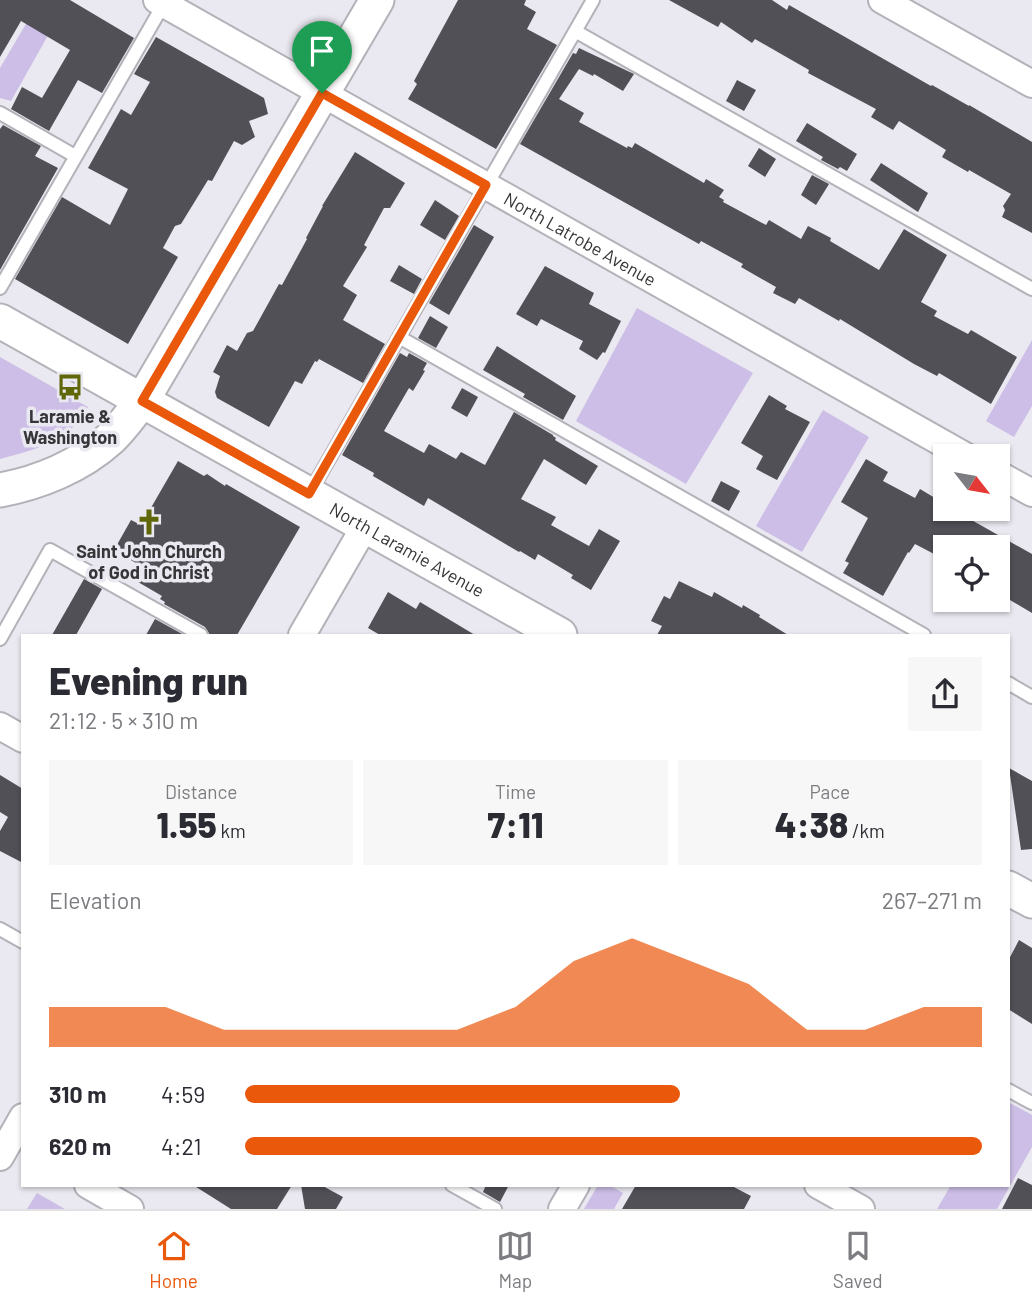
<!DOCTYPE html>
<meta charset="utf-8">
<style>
:root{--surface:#fff;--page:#f7f7f7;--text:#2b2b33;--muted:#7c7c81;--line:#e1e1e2;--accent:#ea580c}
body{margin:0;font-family:Barlow,sans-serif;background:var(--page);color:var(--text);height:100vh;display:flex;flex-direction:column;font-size:26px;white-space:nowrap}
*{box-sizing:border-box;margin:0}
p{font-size:23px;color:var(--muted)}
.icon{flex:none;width:38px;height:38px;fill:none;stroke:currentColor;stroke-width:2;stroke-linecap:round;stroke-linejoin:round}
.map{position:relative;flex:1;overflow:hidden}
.details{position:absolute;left:21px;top:634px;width:989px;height:553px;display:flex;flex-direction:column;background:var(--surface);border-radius:0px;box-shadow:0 2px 5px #0004}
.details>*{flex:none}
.needle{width:46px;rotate:121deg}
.tools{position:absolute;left:933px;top:444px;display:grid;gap:14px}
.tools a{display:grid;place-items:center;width:77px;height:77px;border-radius:0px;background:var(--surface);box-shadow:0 2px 5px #0004;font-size:35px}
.pin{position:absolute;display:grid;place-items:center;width:60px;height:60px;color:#fff;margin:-72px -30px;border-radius:50% 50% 50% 0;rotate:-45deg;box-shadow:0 0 7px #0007}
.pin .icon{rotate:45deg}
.round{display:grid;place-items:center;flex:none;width:74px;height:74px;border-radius:0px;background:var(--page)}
.head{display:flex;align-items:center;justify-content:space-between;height:119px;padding:0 28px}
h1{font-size:38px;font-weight:800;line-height:52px}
.figures{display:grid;grid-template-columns:repeat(3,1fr);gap:10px;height:119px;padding:7px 28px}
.figures div{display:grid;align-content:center;border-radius:0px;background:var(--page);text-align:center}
.figures b{font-size:35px;font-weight:800}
.figures small{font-size:19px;font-weight:400}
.figures p{font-size:19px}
.chart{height:196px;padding:14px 28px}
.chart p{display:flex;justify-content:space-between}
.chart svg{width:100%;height:126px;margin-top:7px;fill:var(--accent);opacity:.7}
ul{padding:0 28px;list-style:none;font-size:23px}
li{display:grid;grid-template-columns:112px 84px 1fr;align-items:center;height:52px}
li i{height:18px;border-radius:9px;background:var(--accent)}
.dock{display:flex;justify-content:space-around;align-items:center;height:98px;border-top:2px solid var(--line);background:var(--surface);font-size:19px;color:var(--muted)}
.dock a{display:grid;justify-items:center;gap:4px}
.dock .on{color:var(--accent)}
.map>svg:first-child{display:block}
</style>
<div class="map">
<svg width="1032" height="1209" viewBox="0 0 1032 1209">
<rect width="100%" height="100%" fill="#eae8f0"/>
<path fill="#ccbee6" d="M 40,0 L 68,0 L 11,101 L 0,98 L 0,68 Z
M 637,308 L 753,373 L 686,484 L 576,421 Z
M 1032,340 L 1032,406 L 1014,437 L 986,421 Z
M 0,357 L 88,407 C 84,413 80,420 75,425 C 56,445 26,452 0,459 Z
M 823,410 L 869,437 L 802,552 L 756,526 Z
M 1008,1102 L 1032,1115 L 1032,1147 L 997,1209 L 937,1209 L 951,1185 L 1008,1185 Z
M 598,1185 L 609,1185 L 623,1193 L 614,1209 L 584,1209 Z
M 37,1193 L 65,1209 L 27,1209 Z"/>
<path fill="#525057" d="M 0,0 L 70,0 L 134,38 L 102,93 L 78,80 L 49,131 L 11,109 L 22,87 L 42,98 L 70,50 L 21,21 L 0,57 Z
M 458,0 L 526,0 L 524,5 L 536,12 L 527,29 L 557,45 L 496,149 L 408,99 L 417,84 L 414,81 Z
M 669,0 L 772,0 L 787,10 L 789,5 L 931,86 L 932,85 L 969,106 L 969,105 L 1032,142 L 1032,233 L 1002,217 L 1005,210 L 1003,206 L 1011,194 L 969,170 L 968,172 L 942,157 L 946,150 L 899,121 L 893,130 L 871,117 L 876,109 L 808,73 L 809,70 L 755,39 L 752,43 L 721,22 L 718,27 Z
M 156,37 L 264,98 L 268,114 L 249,121 L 255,137 L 242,145 L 234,141 L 212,181 L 208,180 L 181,224 L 175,226 L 163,248 L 178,257 L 128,344 L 15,279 L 62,197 L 110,225 L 128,189 L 88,168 L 121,109 L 131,115 L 150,82 L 134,74 Z
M 579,48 L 634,74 L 623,91 L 594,74 L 593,76 L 579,69 L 559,99 L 584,113 L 579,122 L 627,148 L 628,146 L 632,148 L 635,143 L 704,183 L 706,179 L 724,190 L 719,197 L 724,200 L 723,202 L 766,225 L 769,220 L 801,239 L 808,226 L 831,238 L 830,241 L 879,270 L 904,229 L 947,255 L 921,302 L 937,311 L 934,316 L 968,334 L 971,330 L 1017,357 L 991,404 L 939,373 L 937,376 L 914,364 L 840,319 L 839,321 L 799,298 L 795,304 L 773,293 L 776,287 L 741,267 L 743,264 L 701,241 L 699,244 L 520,144 L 573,53 L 576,54 Z
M 737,80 L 756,90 L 744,111 L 726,101 Z
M 807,123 L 857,154 L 847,171 L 840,167 L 838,169 L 821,160 L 823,157 L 796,141 Z
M 3,125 L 41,146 L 35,156 L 58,168 L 0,270 L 0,129 Z
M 759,148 L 776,159 L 765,177 L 748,166 Z
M 355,152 L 405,183 L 390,208 L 384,208 L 364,245 L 367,247 L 343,286 L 357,295 L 343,320 L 385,344 L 363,383 L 319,359 L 317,362 L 315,361 L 302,384 L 295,381 L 269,427 L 217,398 L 215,392 L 220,376 L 213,372 L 227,345 L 237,351 L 247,333 L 253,331 L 279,284 L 282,285 L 307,239 L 306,238 L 323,206 L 322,206 Z
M 881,163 L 928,193 L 918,212 L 870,180 Z
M 812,175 L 829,184 L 816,205 L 801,195 Z
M 435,200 L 459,216 L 445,240 L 420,225 Z
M 474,225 L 494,237 L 449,315 L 429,303 Z
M 399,265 L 422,279 L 414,294 L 390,281 Z
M 545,266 L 594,293 L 589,304 L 621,321 L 605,353 L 603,352 L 597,360 L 579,349 L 583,341 L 541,319 L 537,326 L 516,314 Z
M 430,316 L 448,327 L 436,348 L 418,338 Z
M 497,346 L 576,396 L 563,420 L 523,397 L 525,394 L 483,370 Z
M 400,353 L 407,357 L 409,353 L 427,363 L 423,370 L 425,371 L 413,391 L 409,388 L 384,431 L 424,453 L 429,444 L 456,459 L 461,452 L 485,465 L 514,412 L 553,435 L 553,436 L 556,438 L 555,440 L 598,466 L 586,485 L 544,459 L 521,499 L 556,517 L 551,525 L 589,546 L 599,529 L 620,541 L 591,590 L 571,578 L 573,575 L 538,554 L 535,560 L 520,551 L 519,552 L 428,498 L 424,506 L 373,476 L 374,473 L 342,455 Z
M 462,388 L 478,397 L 467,417 L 451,408 Z
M 769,395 L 787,406 L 785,409 L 810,422 L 777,480 L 756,469 L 763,456 L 741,443 Z
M 866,459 L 888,472 L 883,481 L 915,498 L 920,489 L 940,501 L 939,502 L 945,505 L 945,509 L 952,509 L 1032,554 L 1032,613 L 998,593 L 998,548 L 940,548 L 936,555 L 915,544 L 909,553 L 908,552 L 883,596 L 843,573 L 849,563 L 845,561 L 868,518 L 841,502 Z
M 178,461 L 204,476 L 207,474 L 225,486 L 226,484 L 300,527 L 237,635 L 210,635 L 205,627 L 164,604 L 165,602 L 160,599 L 162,596 L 138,582 L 146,569 L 114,550 L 131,520 L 141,525 Z
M 721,481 L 740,491 L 729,511 L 711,501 Z
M 84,579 L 102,589 L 76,635 L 52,635 Z
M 679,581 L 712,597 L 714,592 L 742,608 L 743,605 L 760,615 L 759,617 L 788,635 L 657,635 L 662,626 L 651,621 L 664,596 L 670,599 Z
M 388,592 L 416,609 L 420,602 L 475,635 L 380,635 L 368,628 Z
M 155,619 L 184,635 L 146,635 Z
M 1009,768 L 1032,781 L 1032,849 L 1021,850 Z
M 0,775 L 23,789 L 23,863 L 0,851 L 0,831 L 8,817 L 0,812 Z
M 1019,940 L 1032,948 L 1032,1024 L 1008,1009 L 1008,961 Z
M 1018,1178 L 1032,1185 L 1032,1209 L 1002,1209 Z
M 193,1185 L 292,1185 L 277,1209 L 231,1209 Z
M 301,1185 L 321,1185 L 343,1197 L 336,1209 L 305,1209 Z
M 486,1185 L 509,1185 L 500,1202 L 483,1192 Z
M 636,1185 L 730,1185 L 751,1196 L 744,1209 L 622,1209 Z"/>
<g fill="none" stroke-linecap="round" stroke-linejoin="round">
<g stroke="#b4b1b9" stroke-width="16">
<path id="service" d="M 575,31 L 1032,289
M 0,113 L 75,156
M 0,288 L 166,0
M 399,337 L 924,635
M 309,494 L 593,0
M 0,639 L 50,550 L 201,635
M 1008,683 L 1032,697
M 0,929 L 23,942
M 1008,1090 L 1032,1103
M 452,1185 L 495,1209"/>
</g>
<g stroke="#b4b1b9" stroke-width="30">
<g id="minor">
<path id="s1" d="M 157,0 L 967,457"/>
<path d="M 882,0 L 1032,84"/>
<path d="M 998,474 L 1032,493"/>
<path d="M 302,635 L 365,526"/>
<path d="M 0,726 L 23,739"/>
<path d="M 0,1157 L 23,1117"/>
<path d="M 88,1185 L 130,1209"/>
<path d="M 818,1185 L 861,1209"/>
<path d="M 562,1209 L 576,1185"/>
</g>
</g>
<g stroke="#b4b1b9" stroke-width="37">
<g id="tertiary">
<path id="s2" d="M 0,321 L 560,635"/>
<path d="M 0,490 C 39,483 80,466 110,439 C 122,428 132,413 142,401 L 377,0"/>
<path d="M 1008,888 L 1032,901"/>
</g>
</g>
<use href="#service" stroke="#fff" stroke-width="12"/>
<use href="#minor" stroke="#fff" stroke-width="26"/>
<use href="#tertiary" stroke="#fff" stroke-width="33"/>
</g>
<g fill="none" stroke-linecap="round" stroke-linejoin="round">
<g stroke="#fff" stroke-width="14">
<path id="route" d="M 322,93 L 486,185 L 309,494 L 142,401 Z"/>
</g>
<use href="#route" stroke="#ea580c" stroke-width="9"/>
</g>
<defs>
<g id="bus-bare" transform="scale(2.1)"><path d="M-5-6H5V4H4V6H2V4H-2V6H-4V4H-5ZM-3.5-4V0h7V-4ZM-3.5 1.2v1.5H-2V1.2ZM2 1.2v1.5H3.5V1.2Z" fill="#5f6708" stroke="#eae8f0" stroke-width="2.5" paint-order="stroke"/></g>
<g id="church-bare" transform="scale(2.1)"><path d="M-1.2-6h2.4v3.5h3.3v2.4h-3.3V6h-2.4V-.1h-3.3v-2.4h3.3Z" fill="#5f6708" stroke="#eae8f0" stroke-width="2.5" paint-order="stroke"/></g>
</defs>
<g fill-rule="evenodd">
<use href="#bus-bare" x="70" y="387"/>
<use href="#church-bare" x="149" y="522"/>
</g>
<g text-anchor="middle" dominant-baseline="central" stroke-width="7" stroke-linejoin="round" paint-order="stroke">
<g font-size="18" fill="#363538" stroke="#eae8f0">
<text stroke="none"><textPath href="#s1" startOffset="486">North Latrobe Avenue</textPath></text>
<text stroke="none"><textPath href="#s2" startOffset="467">North Laramie Avenue</textPath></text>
</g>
<g font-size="18" font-weight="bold" fill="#363538" stroke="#eae8f0">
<text x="70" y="416">Laramie &amp;<tspan x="70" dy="21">Washington</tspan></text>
<text x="149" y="551">Saint John Church<tspan x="149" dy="21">of God in Christ</tspan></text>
</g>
</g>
</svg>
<div class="tools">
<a><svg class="needle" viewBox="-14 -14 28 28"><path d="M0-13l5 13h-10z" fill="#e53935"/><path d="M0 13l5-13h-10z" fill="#7c7c81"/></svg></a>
<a><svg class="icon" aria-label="locate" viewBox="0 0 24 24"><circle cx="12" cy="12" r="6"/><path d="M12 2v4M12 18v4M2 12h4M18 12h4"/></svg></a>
</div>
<div class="pin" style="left:322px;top:93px;background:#1e9e55"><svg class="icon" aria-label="arrive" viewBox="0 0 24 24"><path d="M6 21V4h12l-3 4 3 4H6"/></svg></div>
<section class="details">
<div class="head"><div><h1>Evening run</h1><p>21:12 · 5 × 310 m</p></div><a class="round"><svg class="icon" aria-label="share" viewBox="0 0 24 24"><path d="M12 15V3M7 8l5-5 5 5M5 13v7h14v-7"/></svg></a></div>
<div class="figures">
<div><p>Distance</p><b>1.55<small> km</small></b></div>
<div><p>Time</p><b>7:11</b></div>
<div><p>Pace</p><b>4:38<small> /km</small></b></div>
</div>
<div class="chart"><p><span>Elevation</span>267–271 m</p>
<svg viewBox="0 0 160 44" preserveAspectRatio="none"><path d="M0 44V30L10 30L20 30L30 38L40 38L50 38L60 38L70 38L80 30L90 14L100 6L110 14L120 22L130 38L140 38L150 30L160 30V44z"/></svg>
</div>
<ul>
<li><b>310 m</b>4:59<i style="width:59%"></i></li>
<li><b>620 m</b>4:21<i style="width:100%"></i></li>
</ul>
</section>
</div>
<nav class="dock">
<a class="on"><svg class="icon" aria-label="home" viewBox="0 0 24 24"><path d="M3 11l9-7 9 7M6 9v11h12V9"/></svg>Home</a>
<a><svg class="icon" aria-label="map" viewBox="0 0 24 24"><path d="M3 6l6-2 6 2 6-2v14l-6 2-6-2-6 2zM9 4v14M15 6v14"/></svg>Map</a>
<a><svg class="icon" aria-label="saved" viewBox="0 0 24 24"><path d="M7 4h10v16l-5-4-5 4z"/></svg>Saved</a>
</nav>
